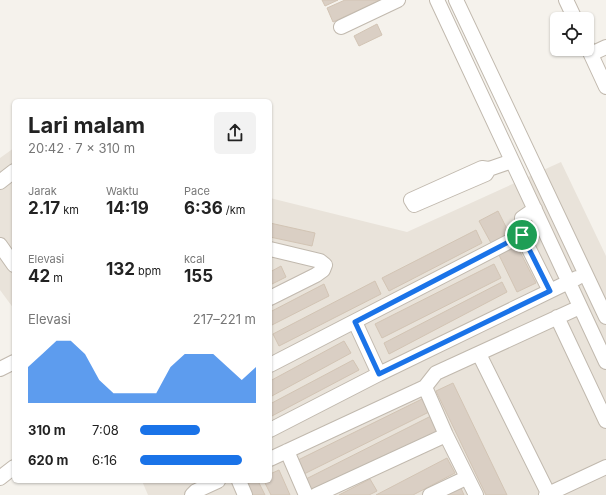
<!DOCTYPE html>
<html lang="id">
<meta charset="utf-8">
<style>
:root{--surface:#fff;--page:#f2f2f2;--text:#222;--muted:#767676;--accent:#1a73e8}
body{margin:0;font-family:Inter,sans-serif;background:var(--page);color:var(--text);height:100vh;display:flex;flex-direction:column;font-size:15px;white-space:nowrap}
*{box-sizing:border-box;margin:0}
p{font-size:13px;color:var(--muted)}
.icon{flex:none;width:22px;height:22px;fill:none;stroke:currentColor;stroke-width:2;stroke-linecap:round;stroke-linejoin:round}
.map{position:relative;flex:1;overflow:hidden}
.details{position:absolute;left:12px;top:99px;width:260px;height:384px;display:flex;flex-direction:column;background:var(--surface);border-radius:6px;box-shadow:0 1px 3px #0004}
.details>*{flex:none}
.controls{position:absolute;left:550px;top:12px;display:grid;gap:8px}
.controls a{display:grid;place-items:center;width:44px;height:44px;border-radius:6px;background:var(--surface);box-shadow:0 1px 3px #0004;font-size:20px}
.pin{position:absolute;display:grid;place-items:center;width:34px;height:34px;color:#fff;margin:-17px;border:2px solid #fff;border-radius:50%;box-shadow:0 1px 4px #0007}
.round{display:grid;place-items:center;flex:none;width:42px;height:42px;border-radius:6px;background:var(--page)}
.headline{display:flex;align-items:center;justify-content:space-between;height:68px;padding:0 16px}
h1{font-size:22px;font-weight:700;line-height:30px}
.metrics{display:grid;grid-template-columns:repeat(3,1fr);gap:6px;height:68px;padding:4px 16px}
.metrics div{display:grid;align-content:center}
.metrics b{font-size:17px;font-weight:700}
.metrics small{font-size:11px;font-weight:400}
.metrics p{font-size:11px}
.chart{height:112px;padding:8px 16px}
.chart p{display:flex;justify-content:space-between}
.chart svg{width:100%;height:72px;margin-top:4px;fill:var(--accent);opacity:.7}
ul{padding:0 16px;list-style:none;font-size:13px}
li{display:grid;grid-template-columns:64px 48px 1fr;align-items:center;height:30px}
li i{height:10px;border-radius:5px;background:var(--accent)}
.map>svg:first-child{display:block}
</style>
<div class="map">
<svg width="606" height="495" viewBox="0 0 606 495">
<rect width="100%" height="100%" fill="#f5f2ec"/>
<path fill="#e9e3da" d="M 14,148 L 14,309 L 0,290 L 0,158 Z
M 561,162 L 606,256 L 606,495 L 148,495 L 142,481 L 270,481 L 270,198 L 407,232 Z"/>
<path fill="#dacfc4" stroke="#d2c4b4" d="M 322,0 L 338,0 L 325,6 Z
M 345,0 L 380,0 L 333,22 L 327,8 Z
M 377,24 L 382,35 L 359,46 L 354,36 Z
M 498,211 L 509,233 L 491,243 L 479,221 Z
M 270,223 L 315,233 L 312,246 L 270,237 Z
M 476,230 L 482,243 L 389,291 L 382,278 Z
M 516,244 L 536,283 L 517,292 L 498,253 Z
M 494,264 L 501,278 L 382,338 L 375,324 Z
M 281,266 L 286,277 L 270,285 L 270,272 Z
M 375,281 L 381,294 L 279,346 L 273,334 Z
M 502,282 L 507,292 L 389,354 L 384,343 Z
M 324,284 L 329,296 L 270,326 L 270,312 Z
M 344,341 L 351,353 L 270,397 L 270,381 Z
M 353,360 L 359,370 L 270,417 L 270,404 Z
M 453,383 L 507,495 L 486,495 L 436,391 Z
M 422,399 L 429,412 L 302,475 L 296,461 Z
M 431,416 L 439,431 L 312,495 L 302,481 Z
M 447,458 L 455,473 L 413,495 L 376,495 Z
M 279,470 L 290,495 L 271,495 L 264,481 L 270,481 L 270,474 Z
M 370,479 L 377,491 L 369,495 L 339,495 Z
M 254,481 L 258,481 L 265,495 L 247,495 L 243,486 Z
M 460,486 L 464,495 L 442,495 Z"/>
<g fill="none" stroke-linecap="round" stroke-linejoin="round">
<g stroke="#c1b9ae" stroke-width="16">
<path id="minor" d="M 437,0 L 606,362
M 456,0 L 606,317
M 566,0 L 575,19
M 341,27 L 398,0
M 587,46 L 606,87
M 591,54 L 606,47
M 489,169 L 482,168 L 411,200 L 414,205 L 486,174 L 489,169 L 512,161
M 0,182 L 14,171
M 535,209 L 522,218 L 522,235 L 550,291 L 577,278
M 0,245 L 14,265
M 270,249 L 320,261 L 325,265 L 323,270 L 316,275 L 270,298
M 557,317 L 606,421
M 355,322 L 379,374
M 479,354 L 549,495
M 270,365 L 522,235
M 0,369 L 14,362
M 425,387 L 446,435 L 476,495
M 270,430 L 379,374 L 550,291
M 287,451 L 306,495
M 270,459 L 425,387 L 436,373 L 580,307
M 0,478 L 14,467
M 239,481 L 245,495
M 192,495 L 196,491 L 218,481
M 316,495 L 446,435
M 430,495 L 466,478
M 546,495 L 606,467"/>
</g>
<use href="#minor" stroke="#fff" stroke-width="14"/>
</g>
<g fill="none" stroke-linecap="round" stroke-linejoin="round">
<g stroke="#fff" stroke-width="8">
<path id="route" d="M 522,235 L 550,291 L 379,374 L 355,322 Z"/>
</g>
<use href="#route" stroke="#1a73e8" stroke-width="5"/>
</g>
</svg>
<div class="controls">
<a><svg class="icon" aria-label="locate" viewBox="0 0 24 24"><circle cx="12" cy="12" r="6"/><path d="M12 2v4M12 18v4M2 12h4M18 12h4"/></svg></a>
</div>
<div class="pin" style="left:522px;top:235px;background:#1e9e55"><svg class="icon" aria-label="arrive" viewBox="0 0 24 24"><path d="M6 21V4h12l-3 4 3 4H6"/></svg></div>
<section class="details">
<div class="headline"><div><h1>Lari malam</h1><p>20:42 · 7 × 310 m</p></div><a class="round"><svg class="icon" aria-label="share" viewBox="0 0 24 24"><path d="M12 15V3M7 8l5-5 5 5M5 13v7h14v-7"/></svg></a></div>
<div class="metrics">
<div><p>Jarak</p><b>2.17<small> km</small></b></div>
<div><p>Waktu</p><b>14:19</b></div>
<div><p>Pace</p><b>6:36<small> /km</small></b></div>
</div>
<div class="metrics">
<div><p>Elevasi</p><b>42<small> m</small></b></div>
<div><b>132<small> bpm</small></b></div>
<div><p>kcal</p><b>155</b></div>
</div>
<div class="chart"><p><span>Elevasi</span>217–221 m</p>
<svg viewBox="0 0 160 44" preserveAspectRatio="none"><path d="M0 44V22L10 14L20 6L30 6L40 14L50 30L60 38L70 38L80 38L90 38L100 22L110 14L120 14L130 14L140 22L150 30L160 22V44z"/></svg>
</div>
<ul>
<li><b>310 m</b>7:08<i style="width:52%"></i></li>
<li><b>620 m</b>6:16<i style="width:88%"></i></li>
</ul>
</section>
</div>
